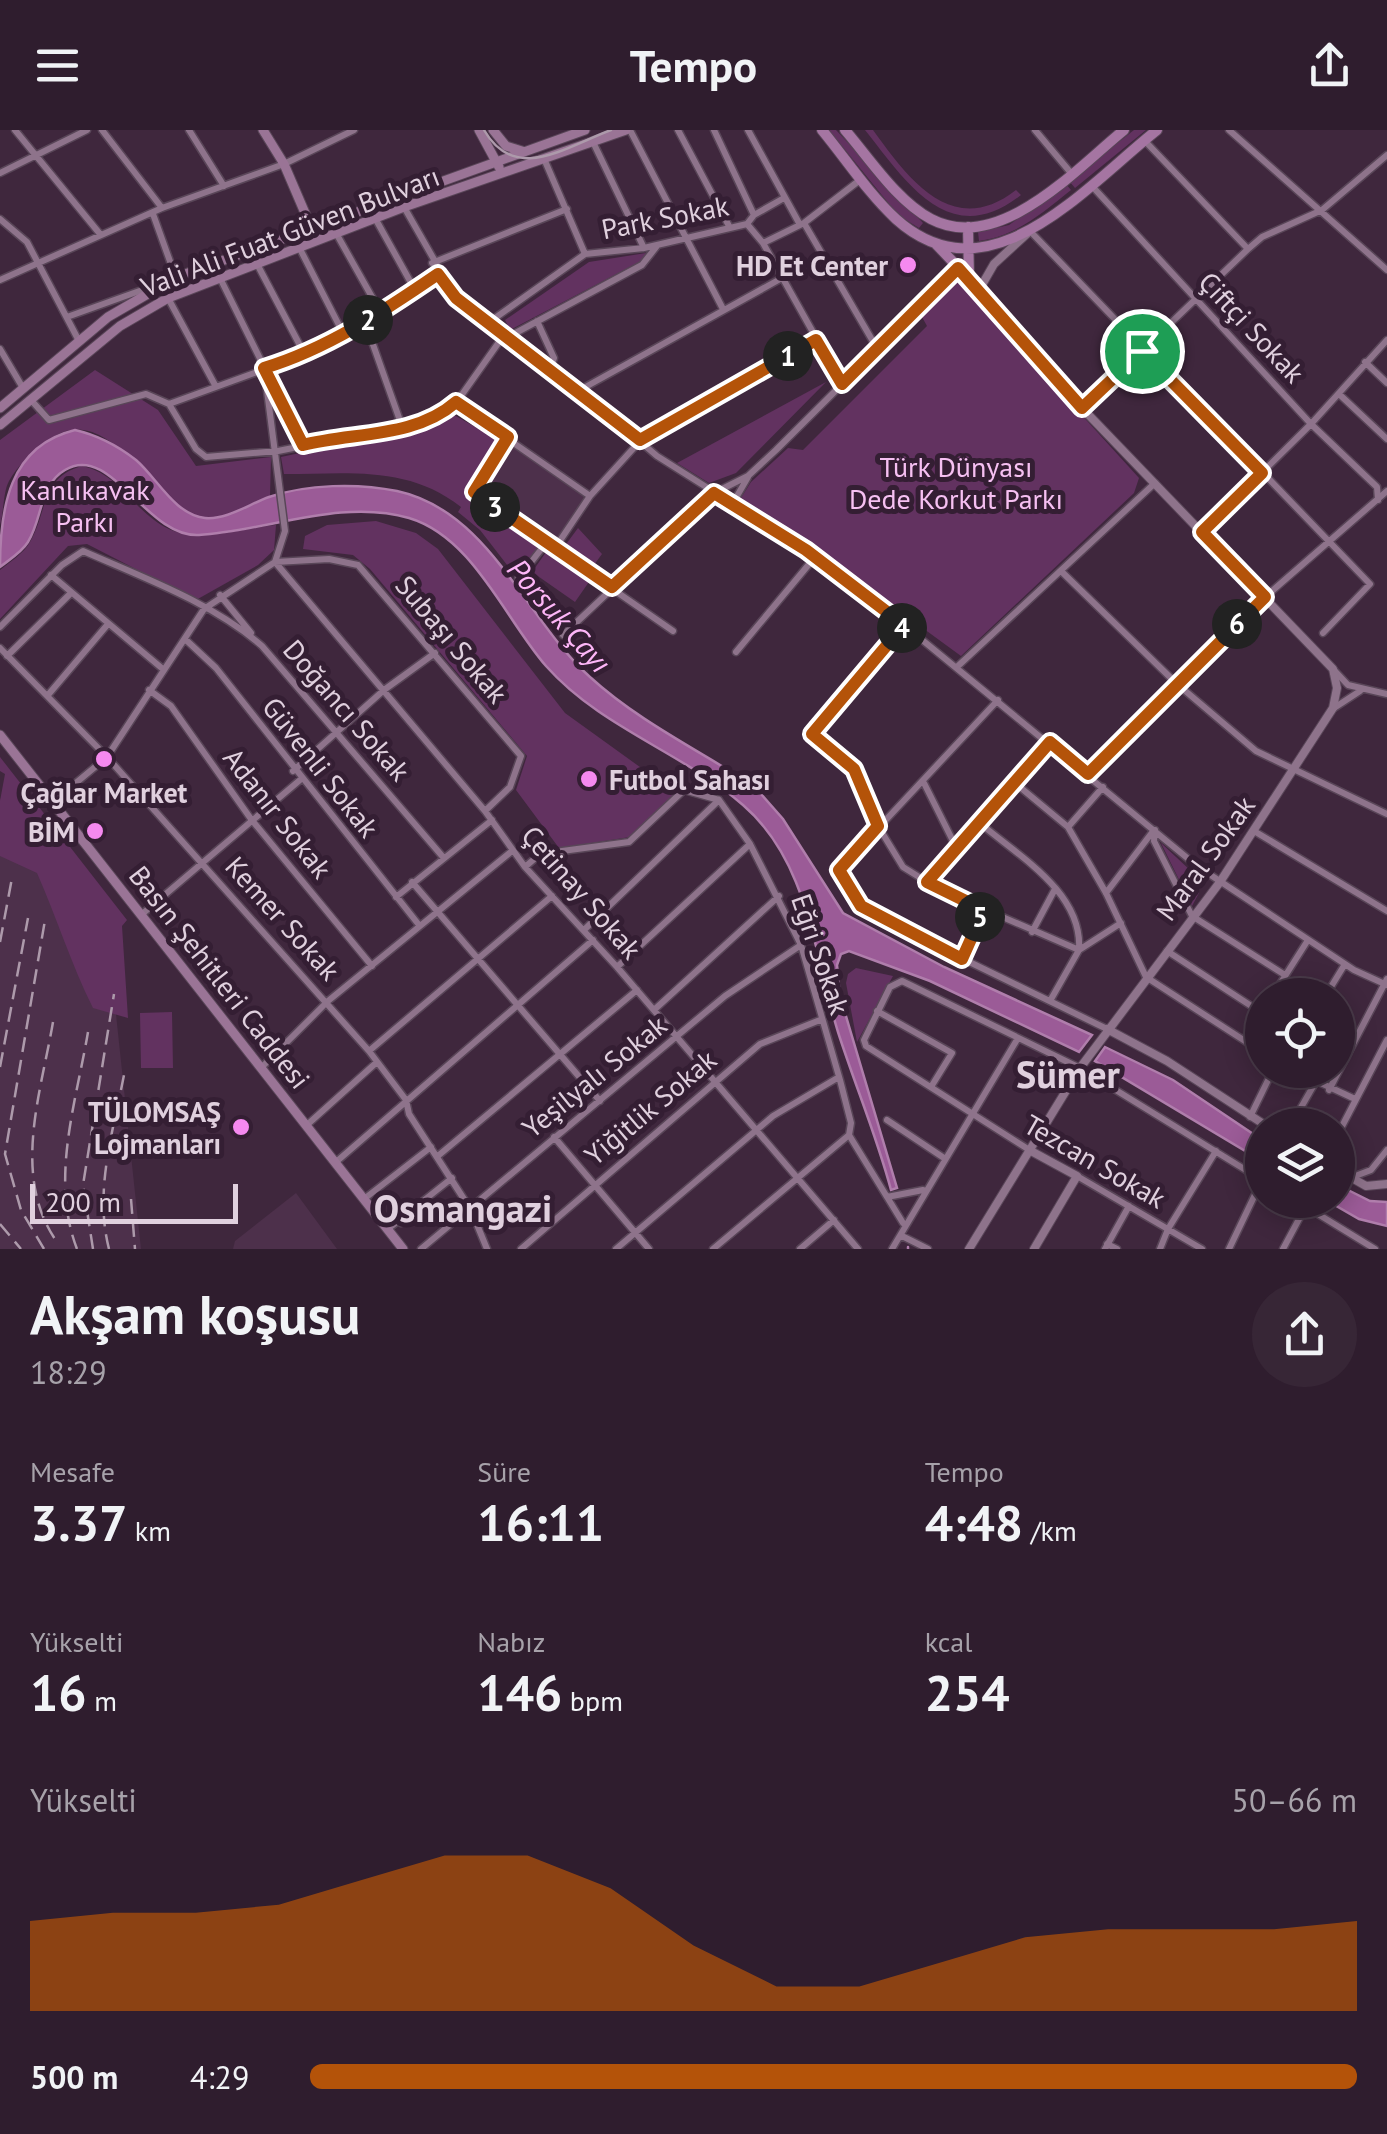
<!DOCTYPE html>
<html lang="tr">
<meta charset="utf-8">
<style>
:root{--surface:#2f1d2e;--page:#372636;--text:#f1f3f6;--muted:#a7a2aa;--line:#4a3b4a;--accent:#b45309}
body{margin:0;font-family:"PT Sans",sans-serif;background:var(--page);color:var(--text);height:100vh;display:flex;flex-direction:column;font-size:38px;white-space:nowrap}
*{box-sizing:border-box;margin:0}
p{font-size:32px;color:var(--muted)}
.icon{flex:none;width:55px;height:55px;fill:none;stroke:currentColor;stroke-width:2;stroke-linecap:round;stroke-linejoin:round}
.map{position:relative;height:1119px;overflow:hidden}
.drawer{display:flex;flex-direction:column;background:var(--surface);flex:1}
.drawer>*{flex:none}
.tools{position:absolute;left:1245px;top:848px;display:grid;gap:20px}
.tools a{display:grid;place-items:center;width:110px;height:110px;border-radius:50%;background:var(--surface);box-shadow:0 5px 25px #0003,0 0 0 2px var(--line);font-size:50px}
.scale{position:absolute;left:30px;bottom:25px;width:208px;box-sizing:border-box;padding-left:10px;border:5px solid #e0d0de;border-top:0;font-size:28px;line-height:35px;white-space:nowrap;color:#e0d0de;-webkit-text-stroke:8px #341e33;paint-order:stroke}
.pin{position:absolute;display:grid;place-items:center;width:85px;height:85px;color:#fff;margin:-42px;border:5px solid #fff;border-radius:50%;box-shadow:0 2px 10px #0007}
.km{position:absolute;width:50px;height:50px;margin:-25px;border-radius:50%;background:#222;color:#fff;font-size:28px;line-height:50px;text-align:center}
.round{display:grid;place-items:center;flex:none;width:105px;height:105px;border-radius:52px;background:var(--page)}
.summary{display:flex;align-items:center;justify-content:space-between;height:170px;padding:0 30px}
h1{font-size:55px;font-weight:700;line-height:75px}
.figures{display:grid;grid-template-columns:repeat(3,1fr);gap:15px;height:170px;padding:10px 30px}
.figures div{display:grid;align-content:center}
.figures b{font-size:50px;font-weight:700}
.figures small{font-size:28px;font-weight:400}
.figures p{font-size:28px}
.chart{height:280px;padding:20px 30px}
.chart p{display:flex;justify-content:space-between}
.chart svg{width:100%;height:180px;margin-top:10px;fill:var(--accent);opacity:.7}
ul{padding:0 30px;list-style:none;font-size:32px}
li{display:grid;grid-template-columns:160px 120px 1fr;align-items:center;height:75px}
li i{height:25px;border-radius:12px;background:var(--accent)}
header{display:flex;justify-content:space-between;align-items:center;height:130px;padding:0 30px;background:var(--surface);font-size:45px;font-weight:700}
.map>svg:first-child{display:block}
</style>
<header><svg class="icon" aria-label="menu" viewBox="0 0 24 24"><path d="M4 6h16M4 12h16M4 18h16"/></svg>Tempo<svg class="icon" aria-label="share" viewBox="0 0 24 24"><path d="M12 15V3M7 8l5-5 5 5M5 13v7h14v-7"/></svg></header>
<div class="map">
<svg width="1387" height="1119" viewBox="0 0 1387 1119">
<rect width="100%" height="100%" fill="#3f273d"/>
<path fill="#4d304b" d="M 508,307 L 590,366 L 555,418 L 473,362 Z
M 0,668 L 110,828 L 141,1119 L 0,1119 Z
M 296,1063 L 337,1119 L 233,1119 L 235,1111 Z"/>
<path fill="#623260" d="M 829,0 L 836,0 L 923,93 L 919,98 L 898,85 Z
M 865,0 L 873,0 C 908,48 952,110 1016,60 L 1021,65 C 949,122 905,50 865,0 Z
M 1134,0 L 1146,0 L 1075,58 L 1069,51 Z
M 1066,54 L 1071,60 C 1042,83 1017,106 979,111 L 978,102 L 1009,95 Z
M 646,123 L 643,130 L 510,200 L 505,190 L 589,132 Z
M 959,150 L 1139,348 L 1134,363 L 961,526 L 805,412 L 739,371 L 751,352 L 788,318 L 803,320 L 927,196 L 922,187 Z
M 95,240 L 158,280 L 196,336 L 271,327 L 270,366 C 251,375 226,390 205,388 C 154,383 110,261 46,312 C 33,322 17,336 9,351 C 3,362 4,382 0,395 L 0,310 Z
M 826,252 L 736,343 L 709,353 L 677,333 Z
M 454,285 L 502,312 L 469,365 L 544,416 L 518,449 L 480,400 L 458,382 L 461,377 C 408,335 348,344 284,344 L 281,327 L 442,293 Z
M 82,336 C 121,344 134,383 169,399 C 199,413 244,398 276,395 L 274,420 L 258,435 L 196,470 L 87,414 L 68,416 L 0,489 L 0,440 C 10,432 24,423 30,412 C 48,380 41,347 82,336 Z
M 376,391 L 416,403 L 438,419 L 565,583 L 676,663 L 630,707 L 559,718 L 516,660 L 527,626 L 370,439 L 353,425 L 303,419 L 305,406 L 327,395 Z
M 578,398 L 602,424 L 591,439 L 564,417 Z
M 549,418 L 591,449 L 575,472 L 532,442 Z
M 0,627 L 127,790 L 122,796 L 128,888 L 93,878 C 71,834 57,788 37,743 L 0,726 L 0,671 L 5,644 L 0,641 Z
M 1161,713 L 1191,741 L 1199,763 L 1192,776 Z
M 856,838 L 893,846 L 857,912 L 846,853 L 848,844 Z
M 172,882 L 173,938 L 141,938 L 140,883 Z"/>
<path fill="#9b5b97" stroke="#b07eac" stroke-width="2.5" d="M 75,300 C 97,305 118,316 136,330 C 157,348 175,385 205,388 C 227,390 249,374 269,367 C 307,354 358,353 397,361 C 490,381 525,489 590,547 C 638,591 700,621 754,656 L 783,689 L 843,783 L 944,837 L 1092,905 L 1079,922 L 930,851 L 849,821 L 841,824 L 837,835 L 840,866 L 897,1058 L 891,1060 C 877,1007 855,955 838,902 C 814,825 809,732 743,675 C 682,622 601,598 546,536 C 505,489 473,407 409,388 C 341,368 267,401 199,405 C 146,408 111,312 65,340 C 39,355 43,388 28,412 C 22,422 9,430 0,437 C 0,378 9,316 75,300 Z
M 1105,917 L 1173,950 L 1262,1010 L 1262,1031 L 1095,931 Z
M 1338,1055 L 1370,1071 L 1387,1072 L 1387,1096 L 1359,1089 L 1326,1070 L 1338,1070 Z"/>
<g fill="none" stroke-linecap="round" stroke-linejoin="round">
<path stroke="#b07eac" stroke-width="2.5" d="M 908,1117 L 908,1119"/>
<g stroke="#594658" stroke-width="9">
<path id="minor" d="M 15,0 L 100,104
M 102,0 L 162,78
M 189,0 L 224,56
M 630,0 L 723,179
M 678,0 L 729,96
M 714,0 L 754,85 L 747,94
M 748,0 L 799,93
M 1035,0 L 1071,43
M 1229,0 L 1387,140
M 1145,11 L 1248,119
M 593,12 L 644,118
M 545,31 L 585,124
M 0,43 L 87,0
M 1091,55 L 1311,294 L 1377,357 L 1378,370
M 404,77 L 456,168 L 580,260 L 657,326 L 806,420 L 870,467 L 1197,736 L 1354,840 L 1387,855
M 153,84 L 176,148
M 754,85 L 784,68
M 375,88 L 415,160
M 0,89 L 27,112 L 79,211
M 804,93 L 878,220
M 1030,101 L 1370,454 L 1323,503
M 336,103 L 381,183
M 763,113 L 804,93 L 860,50
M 299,117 L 343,203
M 256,132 L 304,223
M 432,133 L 567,79
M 220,148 L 303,315
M 0,150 L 162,78 L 284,34 L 354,0
M 168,168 L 215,255
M 67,187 L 159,154
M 537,191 L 554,228 L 550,239
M 365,192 L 403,299
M 488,193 L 585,124 L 644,118 L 747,94 L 763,113 L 842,254
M 508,207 L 642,135 L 657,116
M 0,219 L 23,258
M 1365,232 L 1387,253
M 580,260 L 782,148
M 1339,264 L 1387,309
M 31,270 L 49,290 L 146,264 L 169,274 L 293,229 L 381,183 L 438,144
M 456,273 L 590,366
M 169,274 L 196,319 L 206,327 L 278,321 L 437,289 L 456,273 L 504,205
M 1082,278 L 1248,119 L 1262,107 L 1322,80 L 1387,25
M 508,307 L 473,362 L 673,501
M 733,373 L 748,347
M 1202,402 L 1311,294 L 1387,210
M 555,418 L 590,366 L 641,310 L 816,210
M 275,432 L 485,681 L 525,737 L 617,837 L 858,1119
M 275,432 L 329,429 L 358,435 L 521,626 L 510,657 L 485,681
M 1061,441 L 1176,553 L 1256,621 L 1387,684
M 51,445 L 164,540
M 518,449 L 546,413
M 220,465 L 251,503
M 904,495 L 812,604 L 854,639 L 878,696 L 903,737 L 940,760 L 1079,820
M 0,497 L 62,435 L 83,421 C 142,447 213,473 262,516 L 443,727
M 563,505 L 714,363 L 748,346 L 776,320 L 959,138
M 185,509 L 216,538 L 419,795
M 0,518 L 107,627 L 369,921 L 406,970 L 409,984 L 471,1080 L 487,1119
M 736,522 L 815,427
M 7,526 L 70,464
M 958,536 L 1155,353
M 1333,539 L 1348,555 L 1387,564
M 149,560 L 171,576 L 251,689 L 372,836
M 48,565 L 108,494
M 998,570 L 839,740 L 861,776 L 879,788 L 1107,899
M 1334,578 L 1360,561
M 293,641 L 384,560 L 435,523
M 1088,644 L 1265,467 L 1387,361
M 923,651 L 957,719
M 1015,653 L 1068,697 L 1106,763 L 1146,847 L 1262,922
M 719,670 L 750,714 L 801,815 L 840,950 L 851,993 L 849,1005
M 53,672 L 107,627 L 204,479 L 275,432 L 285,401 L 264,237
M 981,694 C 1020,727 1083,763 1079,820
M 1068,697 L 1103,657
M 1155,700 L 1154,711 L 1192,786 L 1285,845
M 1254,701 L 1387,781
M 525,737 L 540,724 L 629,712 L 684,660 L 719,670
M 412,752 L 600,971
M 927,752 L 1049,612
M 1106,763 L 1154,700
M 396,767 L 492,690
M 141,785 L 300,650
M 584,800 L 719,670
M 1032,802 L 1055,759
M 1167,821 L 1262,883
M 962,829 L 984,780
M 617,837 L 750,714
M 1273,865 L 1308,810
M 1326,865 L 1345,834
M 1050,871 L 1079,820 L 1121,793
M 654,880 L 779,766
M 877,881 L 952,923 L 931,957
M 1244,910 L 1262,882
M 369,921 L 552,766
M 263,936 L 328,871 L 512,721
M 1293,940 L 1355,969
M 1329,960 L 1387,849
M 1250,987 L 1273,940
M 887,990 L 944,1028
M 308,994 L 377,932
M 1291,995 L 1315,953
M 1338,1004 L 1387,910
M 849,1005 L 903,1093
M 554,1007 L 649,1119
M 1031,1021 L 866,916 L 864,910 L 890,857 L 902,851 L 1080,938 L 1262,1050
M 439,1025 L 637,860
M 336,1032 L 593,810
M 1077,1046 L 1202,1119
M 1350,1048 L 1371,1040 L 1387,1020
M 887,1067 L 923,1060
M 364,1069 L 431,1017
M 1295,1070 L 1375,1119
M 401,1093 L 466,1072
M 388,1099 L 452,1048
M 902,1106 L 928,1119
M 1107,1114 L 1117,1119
M 421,1119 L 725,866 L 801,815
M 521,1119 L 760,914 L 820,890
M 616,1119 L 773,986 L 839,947
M 713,1119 L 849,1005
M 800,1119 L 834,1090
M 892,1119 L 1018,908
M 1105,1119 L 1129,1076
M 1160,1119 L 1168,1099 L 1216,1021
M 1229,1119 L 1262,1050
M 1283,1119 L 1306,1076"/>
</g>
<g stroke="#594658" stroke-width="10">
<path id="tertiary" d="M 955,134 L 1082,278 L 1333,539 L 1337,558 L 1333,578 L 1220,752 L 1080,938 L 969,1119
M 979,160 L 994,134 L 1030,101
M 1107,899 L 1167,931 L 1265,995
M 1031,1021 L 1077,1046 L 1034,1119
M 1338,1040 L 1366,1056 L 1387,1054"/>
</g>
<g stroke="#594658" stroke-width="11">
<path id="secondary" d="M 263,0 L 284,34 L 311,97
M 479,0 L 499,37
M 493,0 L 506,16 L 522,21
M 0,278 L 108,187 L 177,147 L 585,0
M 0,295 L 120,196 L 168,168 L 404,77 L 626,0
M 0,605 L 403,1119"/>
</g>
<g stroke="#594658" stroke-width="12">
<path id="primary" d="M 822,0 C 846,29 868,63 896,89 C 989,173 1086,56 1157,0
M 845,0 C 870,29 897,71 931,89 C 999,125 1077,38 1124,0
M 968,97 L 969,148
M 936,114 L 955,134"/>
</g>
<use href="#minor" stroke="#8e738b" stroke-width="6"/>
<use href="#tertiary" stroke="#8e738b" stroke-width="8"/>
<use href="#secondary" stroke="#9a7496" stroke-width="9"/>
<use href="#primary" stroke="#a575a2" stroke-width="10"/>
<path stroke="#ad9aab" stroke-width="2.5" d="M 484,0 C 515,54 565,17 611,0"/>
<path stroke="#ad9aab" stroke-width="2.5" stroke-dasharray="15 8" stroke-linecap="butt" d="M 0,812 L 12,748
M 53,892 C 41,963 11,1047 57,1112
M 0,937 L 28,788
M 131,1069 L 135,1119
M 0,1094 L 21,1119
M 44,1119 L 21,1080 L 5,1024 L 45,790
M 77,1119 C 50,1049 76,973 88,902
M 93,1119 L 83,1055 L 114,864
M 109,1119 C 94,1061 113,1002 124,945"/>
</g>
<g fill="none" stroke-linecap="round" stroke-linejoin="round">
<g stroke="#fff" stroke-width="20">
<path id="route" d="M 958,138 L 1082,278 L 1142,221 L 1262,343 L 1202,402 L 1265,467 L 1088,644 L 1050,612 L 927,752 L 984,780 L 962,829 L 861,776 L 839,740 L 878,696 L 854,639 L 812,604 L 904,495 L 806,420 L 714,363 L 612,457 L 474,362 L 508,307 L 456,272 C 415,308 354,302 303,315 L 264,238 C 327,219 384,181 438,144 L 456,168 L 640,310 L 816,210 L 842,254 Z"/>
</g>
<use href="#route" stroke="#b45309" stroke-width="12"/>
</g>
<g fill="#f589ef" stroke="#341e33" stroke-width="4">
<circle cx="908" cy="135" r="10"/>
<circle cx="104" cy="629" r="10"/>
<circle cx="589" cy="649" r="10"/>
<circle cx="95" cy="701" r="10"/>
<circle cx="241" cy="997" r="10"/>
</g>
<g text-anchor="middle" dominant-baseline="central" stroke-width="10" stroke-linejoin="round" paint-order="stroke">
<g font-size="28" fill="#e0d0de" stroke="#341e33">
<text transform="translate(665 87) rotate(-11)">Park Sokak</text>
<text transform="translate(290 101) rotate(-21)">Vali Ali Fuat Güven Bulvarı</text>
<text transform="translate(1252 197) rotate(47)">Çiftçi Sokak</text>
<text transform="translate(452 509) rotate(50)">Subaşı Sokak</text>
<text transform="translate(347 580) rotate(49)">Doğancı Sokak</text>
<text transform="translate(321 637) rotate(52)">Güvenli Sokak</text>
<text transform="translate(278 683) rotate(52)">Adanır Sokak</text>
<text transform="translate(1205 728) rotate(-54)">Maral Sokak</text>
<text transform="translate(582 762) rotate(49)">Çetinay Sokak</text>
<text transform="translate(283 788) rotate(48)">Kemer Sokak</text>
<text transform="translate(821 824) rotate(71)">Eğri Sokak</text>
<text transform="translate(220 847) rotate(52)">Basın Şehitleri Caddesi</text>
<text transform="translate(594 946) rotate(-39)">Yeşilyalı Sokak</text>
<text transform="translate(650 977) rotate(-40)">Yiğitlik Sokak</text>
<text transform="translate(1095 1031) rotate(30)">Tezcan Sokak</text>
</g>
<g font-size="28" font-weight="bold" fill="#e0d0de" stroke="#341e33" text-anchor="end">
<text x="888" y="135">HD Et Center</text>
<text x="609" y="649" text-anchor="start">Futbol Sahası</text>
<text x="104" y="662" text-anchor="middle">Çağlar Market</text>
<text x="75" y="701">BİM</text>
<text x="221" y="981">TÜLOMSAŞ<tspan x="221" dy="32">Lojmanları</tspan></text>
</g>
<g font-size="28" fill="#f6c0f2" stroke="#341e33">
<text x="956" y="336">Türk Dünyası<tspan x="956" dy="32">Dede Korkut Parkı</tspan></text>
<text x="85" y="359">Kanlıkavak<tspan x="85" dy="32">Parkı</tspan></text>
</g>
<g font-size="30" font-style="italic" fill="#feb6f8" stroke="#341e33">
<text transform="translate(560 485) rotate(49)">Porsuk Çayı</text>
</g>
<g font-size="38" font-weight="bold" fill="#e0d0de" stroke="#341e33">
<text x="1068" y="943">Sümer</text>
<text x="463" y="1077">Osmangazi</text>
</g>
</g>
</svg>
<div class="tools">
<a><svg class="icon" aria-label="locate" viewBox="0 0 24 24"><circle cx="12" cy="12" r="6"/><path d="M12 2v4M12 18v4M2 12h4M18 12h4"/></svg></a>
<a><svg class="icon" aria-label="layers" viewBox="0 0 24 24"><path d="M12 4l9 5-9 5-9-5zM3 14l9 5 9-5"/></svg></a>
</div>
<div class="scale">200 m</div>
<div class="pin" style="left:1142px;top:221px;background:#1e9e55"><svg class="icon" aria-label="arrive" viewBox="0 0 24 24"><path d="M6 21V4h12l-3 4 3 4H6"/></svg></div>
<b class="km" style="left:788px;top:226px">1</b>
<b class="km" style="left:368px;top:190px">2</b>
<b class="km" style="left:495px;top:377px">3</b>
<b class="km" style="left:902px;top:498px">4</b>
<b class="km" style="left:980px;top:787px">5</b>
<b class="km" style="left:1237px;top:494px">6</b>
</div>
<section class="drawer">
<div class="summary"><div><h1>Akşam koşusu</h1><p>18:29</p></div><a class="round"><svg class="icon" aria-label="share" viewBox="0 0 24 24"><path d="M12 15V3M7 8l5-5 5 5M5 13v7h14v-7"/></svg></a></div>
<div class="figures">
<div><p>Mesafe</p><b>3.37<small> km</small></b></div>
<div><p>Süre</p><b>16:11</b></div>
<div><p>Tempo</p><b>4:48<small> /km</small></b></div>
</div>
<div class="figures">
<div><p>Yükselti</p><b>16<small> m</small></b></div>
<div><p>Nabız</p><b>146<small> bpm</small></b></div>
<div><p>kcal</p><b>254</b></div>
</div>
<div class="chart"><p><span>Yükselti</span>50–66 m</p>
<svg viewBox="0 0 160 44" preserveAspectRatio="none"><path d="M0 44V22L10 20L20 20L30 18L40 12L50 6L60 6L70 14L80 28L90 38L100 38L110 32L120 26L130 24L140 24L150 24L160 22V44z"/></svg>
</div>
<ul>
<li><b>500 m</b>4:29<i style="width:100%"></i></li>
</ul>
</section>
